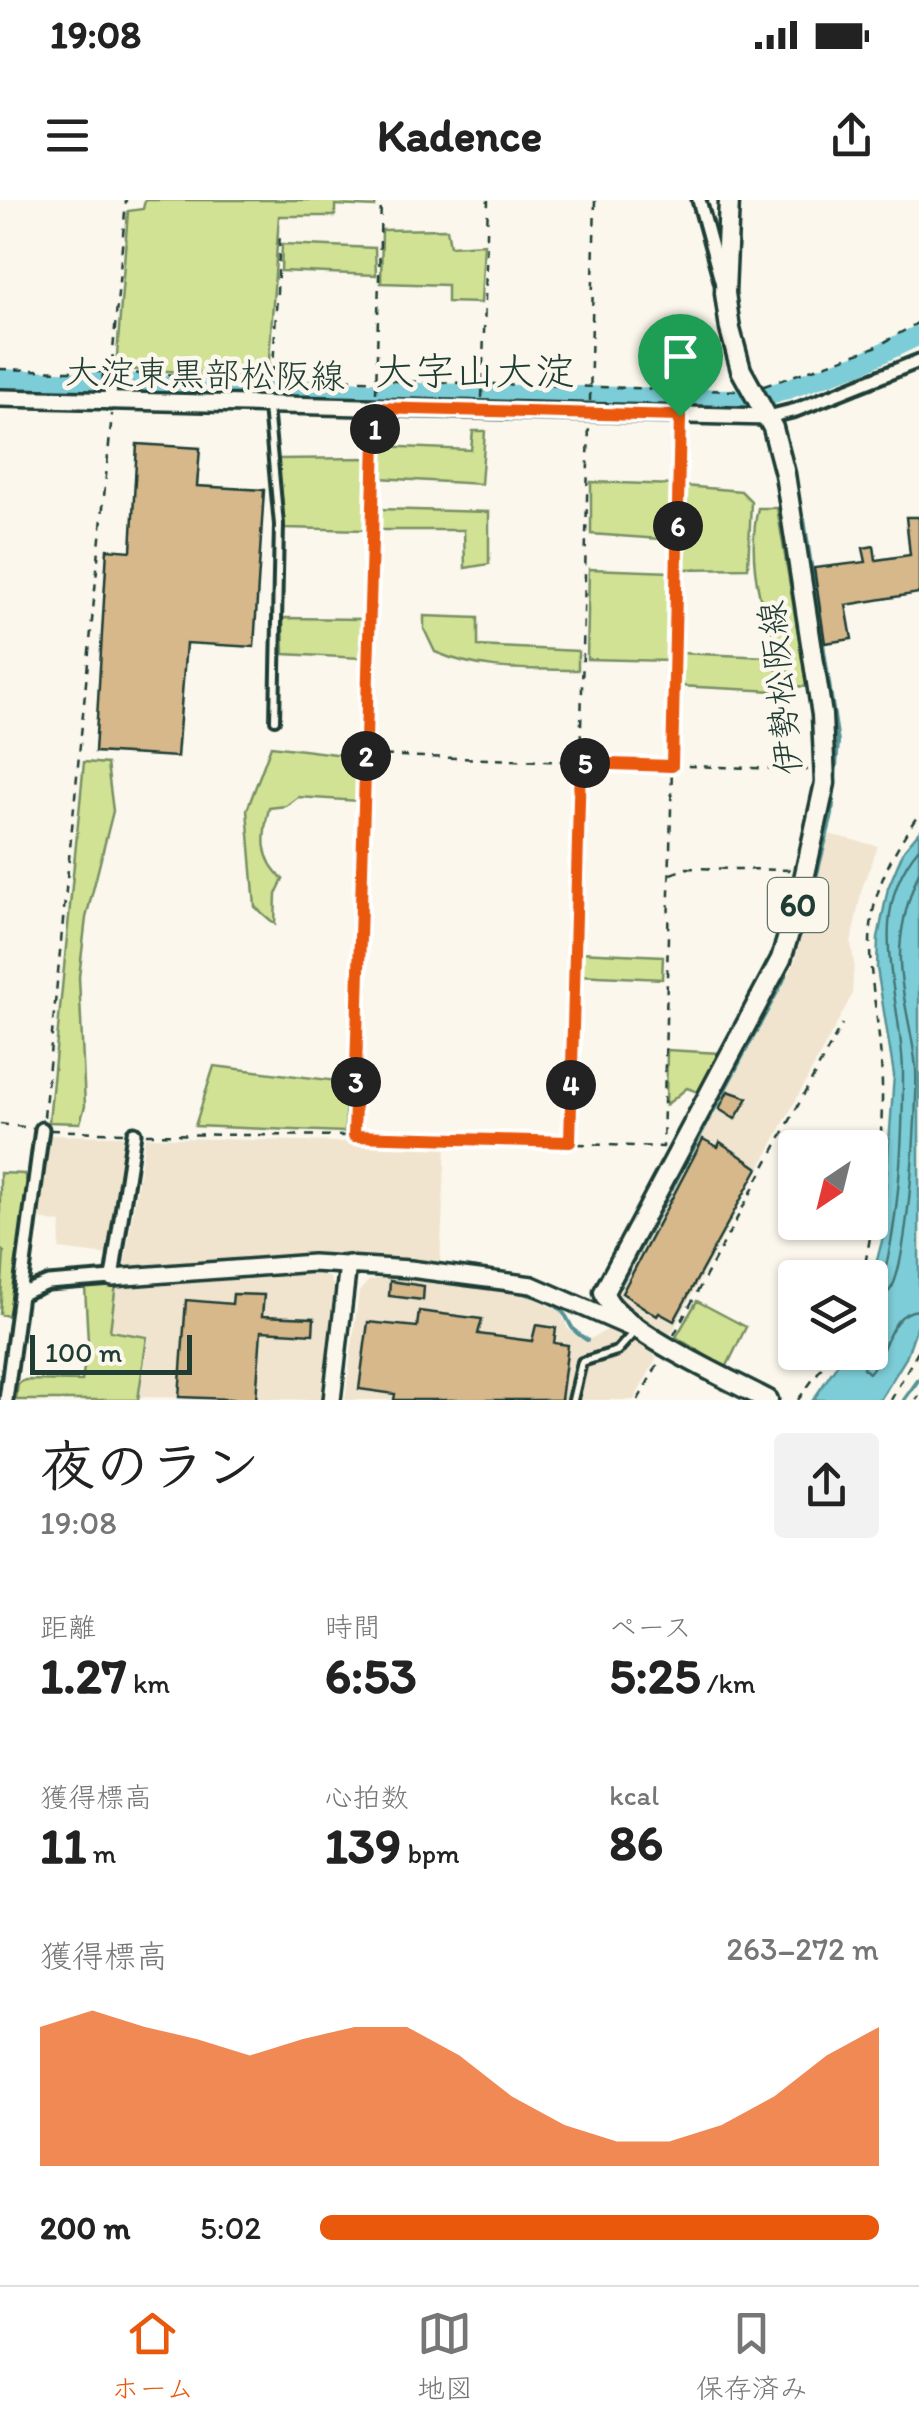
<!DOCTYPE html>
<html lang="ja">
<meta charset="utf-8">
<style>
:root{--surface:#fff;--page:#f2f2f2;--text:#222;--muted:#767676;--line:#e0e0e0;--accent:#ea580c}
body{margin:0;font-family:Itim,"Klee One",sans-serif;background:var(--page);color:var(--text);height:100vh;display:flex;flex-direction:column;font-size:38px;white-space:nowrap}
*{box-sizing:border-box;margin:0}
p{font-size:32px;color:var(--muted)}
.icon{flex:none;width:55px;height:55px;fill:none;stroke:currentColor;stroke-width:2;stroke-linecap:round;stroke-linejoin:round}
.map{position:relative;height:1200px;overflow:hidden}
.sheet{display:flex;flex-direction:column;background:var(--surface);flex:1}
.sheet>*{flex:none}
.needle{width:65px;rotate:215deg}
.controls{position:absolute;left:778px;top:930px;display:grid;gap:20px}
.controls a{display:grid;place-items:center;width:110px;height:110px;border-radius:10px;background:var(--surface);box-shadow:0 2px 8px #0004;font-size:50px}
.scale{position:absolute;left:30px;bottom:25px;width:162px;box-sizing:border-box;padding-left:10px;border:5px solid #1f3d34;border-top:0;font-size:28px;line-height:35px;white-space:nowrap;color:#1f3d34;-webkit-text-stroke:8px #fbf7ec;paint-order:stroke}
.pin{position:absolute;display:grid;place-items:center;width:85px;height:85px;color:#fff;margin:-102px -42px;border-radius:50% 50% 50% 0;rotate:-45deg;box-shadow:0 0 10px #0007}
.pin .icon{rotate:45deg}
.km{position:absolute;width:50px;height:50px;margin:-25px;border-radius:50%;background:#222;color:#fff;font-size:28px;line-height:50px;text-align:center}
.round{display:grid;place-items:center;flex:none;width:105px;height:105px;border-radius:10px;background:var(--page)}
.head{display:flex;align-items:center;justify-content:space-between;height:170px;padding:0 40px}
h1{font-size:55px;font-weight:700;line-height:75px}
.metrics{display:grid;grid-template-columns:repeat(3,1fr);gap:15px;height:170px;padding:10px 40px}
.metrics div{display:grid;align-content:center}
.metrics b{font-size:50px;font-weight:700}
.metrics small{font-size:28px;font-weight:400}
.metrics p{font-size:28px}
.chart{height:280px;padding:20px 40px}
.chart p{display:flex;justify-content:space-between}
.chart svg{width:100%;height:180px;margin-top:10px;fill:var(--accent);opacity:.7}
ul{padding:0 40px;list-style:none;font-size:32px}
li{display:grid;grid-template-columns:160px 120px 1fr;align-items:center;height:75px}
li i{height:25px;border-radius:12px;background:var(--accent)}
.status{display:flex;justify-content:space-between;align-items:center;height:70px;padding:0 50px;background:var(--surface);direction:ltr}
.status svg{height:28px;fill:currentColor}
header{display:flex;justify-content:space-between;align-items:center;height:130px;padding:0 40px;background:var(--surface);font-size:45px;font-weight:700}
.tab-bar{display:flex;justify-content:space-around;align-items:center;height:140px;border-top:2px solid var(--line);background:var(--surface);font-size:28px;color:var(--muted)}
.tab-bar a{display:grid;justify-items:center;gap:5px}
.tab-bar .current{color:var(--accent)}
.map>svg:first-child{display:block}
</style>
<div class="status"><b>19:08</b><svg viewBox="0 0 49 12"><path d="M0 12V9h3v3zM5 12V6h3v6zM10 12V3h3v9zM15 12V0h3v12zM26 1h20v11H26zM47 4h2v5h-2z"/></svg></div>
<header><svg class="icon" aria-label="menu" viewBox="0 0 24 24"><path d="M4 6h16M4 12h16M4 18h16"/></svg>Kadence<svg class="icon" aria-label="share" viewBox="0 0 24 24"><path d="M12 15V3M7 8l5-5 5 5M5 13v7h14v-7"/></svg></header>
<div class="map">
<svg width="919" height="1200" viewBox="0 0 919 1200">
<rect width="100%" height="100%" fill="#fbf7ec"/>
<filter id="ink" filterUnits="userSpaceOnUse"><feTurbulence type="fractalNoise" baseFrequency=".01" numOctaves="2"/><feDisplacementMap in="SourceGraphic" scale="20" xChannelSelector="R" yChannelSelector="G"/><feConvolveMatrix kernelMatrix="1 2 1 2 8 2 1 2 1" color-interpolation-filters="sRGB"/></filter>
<g filter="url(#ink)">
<path fill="#f0e4cf" d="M 828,634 L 878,646 L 862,688 L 851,743 L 854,763 L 852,795 L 670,1136 L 623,1109 L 615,1085 L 794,764 Z
M 45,935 L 122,936 L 127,944 L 108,1055 L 59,1049 L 61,1023 L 35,1018 Z
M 145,937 L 446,945 L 440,1064 L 350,1055 L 282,1055 L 124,1069 Z
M 313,1069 L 330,1078 L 334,1087 L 322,1200 L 140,1197 L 149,1136 L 111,1130 L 117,1083 Z
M 385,1077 L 528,1094 L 561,1112 L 568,1129 L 586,1141 L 611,1128 L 654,1152 L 656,1159 L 634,1200 L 345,1200 L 359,1092 L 368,1081 Z"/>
<path fill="#d2e295" stroke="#789064" stroke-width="2.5" d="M 145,0 L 376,0 L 375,7 L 335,5 L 335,16 L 279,16 L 268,175 L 116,169 L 128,11 L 143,9 Z
M 447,29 L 450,46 L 484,44 L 481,103 L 447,102 L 447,85 L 381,83 L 382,30 Z
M 282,44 L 375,48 L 376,75 L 281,71 Z
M 473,231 L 485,231 L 481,284 L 379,278 L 379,246 L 471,250 Z
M 369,258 L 366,330 L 285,328 L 278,259 Z
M 591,282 L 674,285 L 674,340 L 591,334 Z
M 684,286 L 741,291 L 751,301 L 748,368 L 682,369 Z
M 758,308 L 777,308 L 807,487 L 794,486 C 766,432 744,368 758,308 Z
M 377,309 L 489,312 L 489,364 L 465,368 L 464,330 L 377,330 Z
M 589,369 L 672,372 L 670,461 L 587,459 Z
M 424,416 L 478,418 L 478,446 L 578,451 L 578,470 C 528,469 482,472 435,452 L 424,429 Z
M 283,418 L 362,419 L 361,458 L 284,454 Z
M 679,453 L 767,457 L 794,492 L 679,486 Z
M 271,546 L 360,557 L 359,601 L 298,597 L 286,606 L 269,608 C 262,637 260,659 283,679 L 276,694 L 275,724 L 255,707 L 247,610 Z
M 84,562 L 107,564 L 113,611 L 86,718 L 79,777 L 85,906 L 80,923 L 49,922 Z
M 578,752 L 663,756 L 662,779 L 578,775 Z
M 667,850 L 719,853 L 698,892 L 687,888 L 666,905 Z
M 214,866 L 346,882 L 345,932 L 195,926 Z
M 0,973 L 24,974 L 29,986 L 16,1090 L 8,1116 L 0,1114 L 4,1052 L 0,1049 Z
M 116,1084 L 110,1131 L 147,1137 L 138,1200 L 16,1200 L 18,1184 L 25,1180 L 82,1181 L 88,1141 L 85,1087 Z
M 697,1101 L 746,1127 L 726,1168 L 676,1137 Z"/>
<path fill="#7dcdd8" stroke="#579396" stroke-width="2.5" d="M 919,632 L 919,1120 L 906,1158 L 880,1200 L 813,1200 L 845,1153 L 870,1152 L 870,1087 L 882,1041 L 894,875 L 877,768 L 878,738 L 888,688 L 904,650 Z"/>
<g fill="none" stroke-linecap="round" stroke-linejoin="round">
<path stroke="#457776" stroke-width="2.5" d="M 870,1088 L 882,1081 C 899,1024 903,937 903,877 C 904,801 861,716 919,648
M 870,1100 C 878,1099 885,1097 890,1090 C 908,1068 918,903 916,869 C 913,833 901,797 900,762 C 899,730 907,701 919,672
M 865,1152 L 863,1168 L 869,1173 C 888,1153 887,1112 919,1110"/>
<path stroke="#579396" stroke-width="4" d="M 393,1075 C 429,1080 539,1085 562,1111 C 574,1125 565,1126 587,1140
M 619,1087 L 783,781 L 806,717 L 832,615 L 838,542 L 804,319
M 324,1200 L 336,1096
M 904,1200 L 919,1179"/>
<path stroke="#7dcdd8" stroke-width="20" d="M 0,179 L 371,192 L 734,199 L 773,194 L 861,163 L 919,135"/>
</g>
<path fill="#d7b88b" stroke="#1f3d34" stroke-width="2.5" d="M 137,244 L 200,248 L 197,286 L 264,290 L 254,447 L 186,443 L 177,557 L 95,552 L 107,349 L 131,351 Z
M 906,317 L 919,317 L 919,393 L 846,405 L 852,439 L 825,443 L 814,368 L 866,362 L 863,348 L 874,346 L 876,360 L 910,355 Z
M 728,891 L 748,898 L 735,919 L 719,909 Z
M 703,939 L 718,947 L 720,942 L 758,968 L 674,1121 L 659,1113 L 657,1116 L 622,1093 Z
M 390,1081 L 424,1086 L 423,1100 L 389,1096 Z
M 233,1094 L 264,1095 L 262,1116 L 314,1118 L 313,1134 L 261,1131 L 256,1200 L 179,1197 L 186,1100 L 232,1104 Z
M 419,1111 L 482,1119 L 478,1134 L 532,1141 L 536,1125 L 556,1128 L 554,1143 L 568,1145 L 561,1200 L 394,1200 L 395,1194 L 359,1189 L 368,1122 L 417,1127 Z"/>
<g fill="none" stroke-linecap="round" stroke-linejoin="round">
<g stroke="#1f3d34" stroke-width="14">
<path id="lane" d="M 268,207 L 279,325 L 275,520
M 573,1200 L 582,1162 L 617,1151 L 635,1131"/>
</g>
<g stroke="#1f3d34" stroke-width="19">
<path id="street" d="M 699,0 L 722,84
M 110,203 L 111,176
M 768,217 L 796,210 L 919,161
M 23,1093 L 48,1083 L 112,1078 L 134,933
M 6,1200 L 42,929"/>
</g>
<g stroke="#1f3d34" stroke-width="22">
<path id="secondary" d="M 0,198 L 768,217
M 112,1078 L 313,1063 L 410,1069 L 532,1085 L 633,1129
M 332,1200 L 348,1064"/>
</g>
<g stroke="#1f3d34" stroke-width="25">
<path id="primary" d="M 729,0 L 725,93 L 730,129 L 741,170 L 773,228 L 785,274 L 822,515 L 825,583 L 800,697 L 781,759 L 604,1092 C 611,1127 733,1181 768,1200"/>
</g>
<path stroke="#1f3d34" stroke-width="2.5" stroke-dasharray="8 8" stroke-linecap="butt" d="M 112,163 L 126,0
M 0,169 L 102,172
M 120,173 L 737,191
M 764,186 L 878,146 L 919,122
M 272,190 L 280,32
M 376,193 L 381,0
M 482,198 L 488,0
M 590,201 L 595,0
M 368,555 L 809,570
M 671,674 L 687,668 L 791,670
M 44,917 L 112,214
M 0,924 L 33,928
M 51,930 L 123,933
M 354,933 L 375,221
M 146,934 L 354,936 L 663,947 L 680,227
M 570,941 L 589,224
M 862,1078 C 875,1021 881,960 882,901 C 884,775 836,731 919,614
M 674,1135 L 842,824
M 638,1200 L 660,1160
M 798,1200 L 833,1152
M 891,1200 L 919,1149
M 916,1200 L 919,1196"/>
<use href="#lane" stroke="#fbf7ec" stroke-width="6"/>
<use href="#street" stroke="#fbf7ec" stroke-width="11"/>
<use href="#secondary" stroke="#fbf7ec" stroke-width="15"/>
<use href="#primary" stroke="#fbf7ec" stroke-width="18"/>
</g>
</g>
<g fill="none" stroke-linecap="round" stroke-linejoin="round" filter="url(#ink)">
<g stroke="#fff" stroke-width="20">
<path id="route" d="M 376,208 L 680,216 L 672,566 L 580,563 L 570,942 L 354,936 Z"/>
</g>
<use href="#route" stroke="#ea580c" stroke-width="12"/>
</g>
<g text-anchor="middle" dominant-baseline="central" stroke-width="9" stroke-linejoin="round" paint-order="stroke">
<rect fill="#fbf7ec" stroke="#61756b" stroke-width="2.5" x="768" y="678" width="60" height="54" rx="8"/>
<g font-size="32" font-weight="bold" fill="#1f3d34">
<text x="798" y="705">60</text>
</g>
<g font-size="35" fill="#1f3d34" stroke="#fbf7ec">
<text transform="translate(205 174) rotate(1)">大淀東黒部松阪線</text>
<text transform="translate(780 488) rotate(-96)">伊勢松阪線</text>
</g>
<g font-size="40" fill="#1f3d34" stroke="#fbf7ec">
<text x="475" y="171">大字山大淀</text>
</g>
</g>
</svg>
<div class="controls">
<a><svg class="needle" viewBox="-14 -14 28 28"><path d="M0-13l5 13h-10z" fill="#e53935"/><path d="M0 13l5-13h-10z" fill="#767676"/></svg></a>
<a><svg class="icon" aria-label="layers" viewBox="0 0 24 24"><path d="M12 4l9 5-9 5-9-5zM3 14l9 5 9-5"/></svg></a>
</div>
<div class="scale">100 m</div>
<div class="pin" style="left:680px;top:216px;background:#1e9e55"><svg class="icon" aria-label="arrive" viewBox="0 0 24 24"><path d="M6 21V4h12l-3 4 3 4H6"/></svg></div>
<b class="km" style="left:375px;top:229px">1</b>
<b class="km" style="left:366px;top:556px">2</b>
<b class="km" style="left:356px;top:882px">3</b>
<b class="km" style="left:571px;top:885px">4</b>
<b class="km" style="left:585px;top:563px">5</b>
<b class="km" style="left:678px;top:326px">6</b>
</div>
<section class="sheet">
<div class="head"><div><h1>夜のラン</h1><p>19:08</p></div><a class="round"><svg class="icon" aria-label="share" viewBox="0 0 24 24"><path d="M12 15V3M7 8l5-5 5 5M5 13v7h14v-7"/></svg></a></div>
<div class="metrics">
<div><p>距離</p><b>1.27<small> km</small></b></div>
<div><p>時間</p><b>6:53</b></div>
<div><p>ペース</p><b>5:25<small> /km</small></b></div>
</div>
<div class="metrics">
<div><p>獲得標高</p><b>11<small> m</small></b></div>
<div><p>心拍数</p><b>139<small> bpm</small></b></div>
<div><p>kcal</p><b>86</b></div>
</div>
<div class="chart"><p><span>獲得標高</span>263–272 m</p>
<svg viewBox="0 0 160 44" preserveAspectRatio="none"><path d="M0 44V10L10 6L20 10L30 13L40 17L50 13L60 10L70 10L80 17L90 27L100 34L110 38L120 38L130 34L140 27L150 17L160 10V44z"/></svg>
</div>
<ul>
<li><b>200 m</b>5:02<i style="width:100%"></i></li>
</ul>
</section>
<nav class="tab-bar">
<a class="current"><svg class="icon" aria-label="home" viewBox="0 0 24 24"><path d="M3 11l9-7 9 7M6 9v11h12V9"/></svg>ホーム</a>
<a><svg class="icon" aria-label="map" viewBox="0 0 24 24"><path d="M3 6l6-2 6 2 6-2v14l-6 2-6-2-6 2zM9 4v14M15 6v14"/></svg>地図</a>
<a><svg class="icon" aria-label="saved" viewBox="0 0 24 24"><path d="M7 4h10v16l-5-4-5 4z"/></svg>保存済み</a>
</nav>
